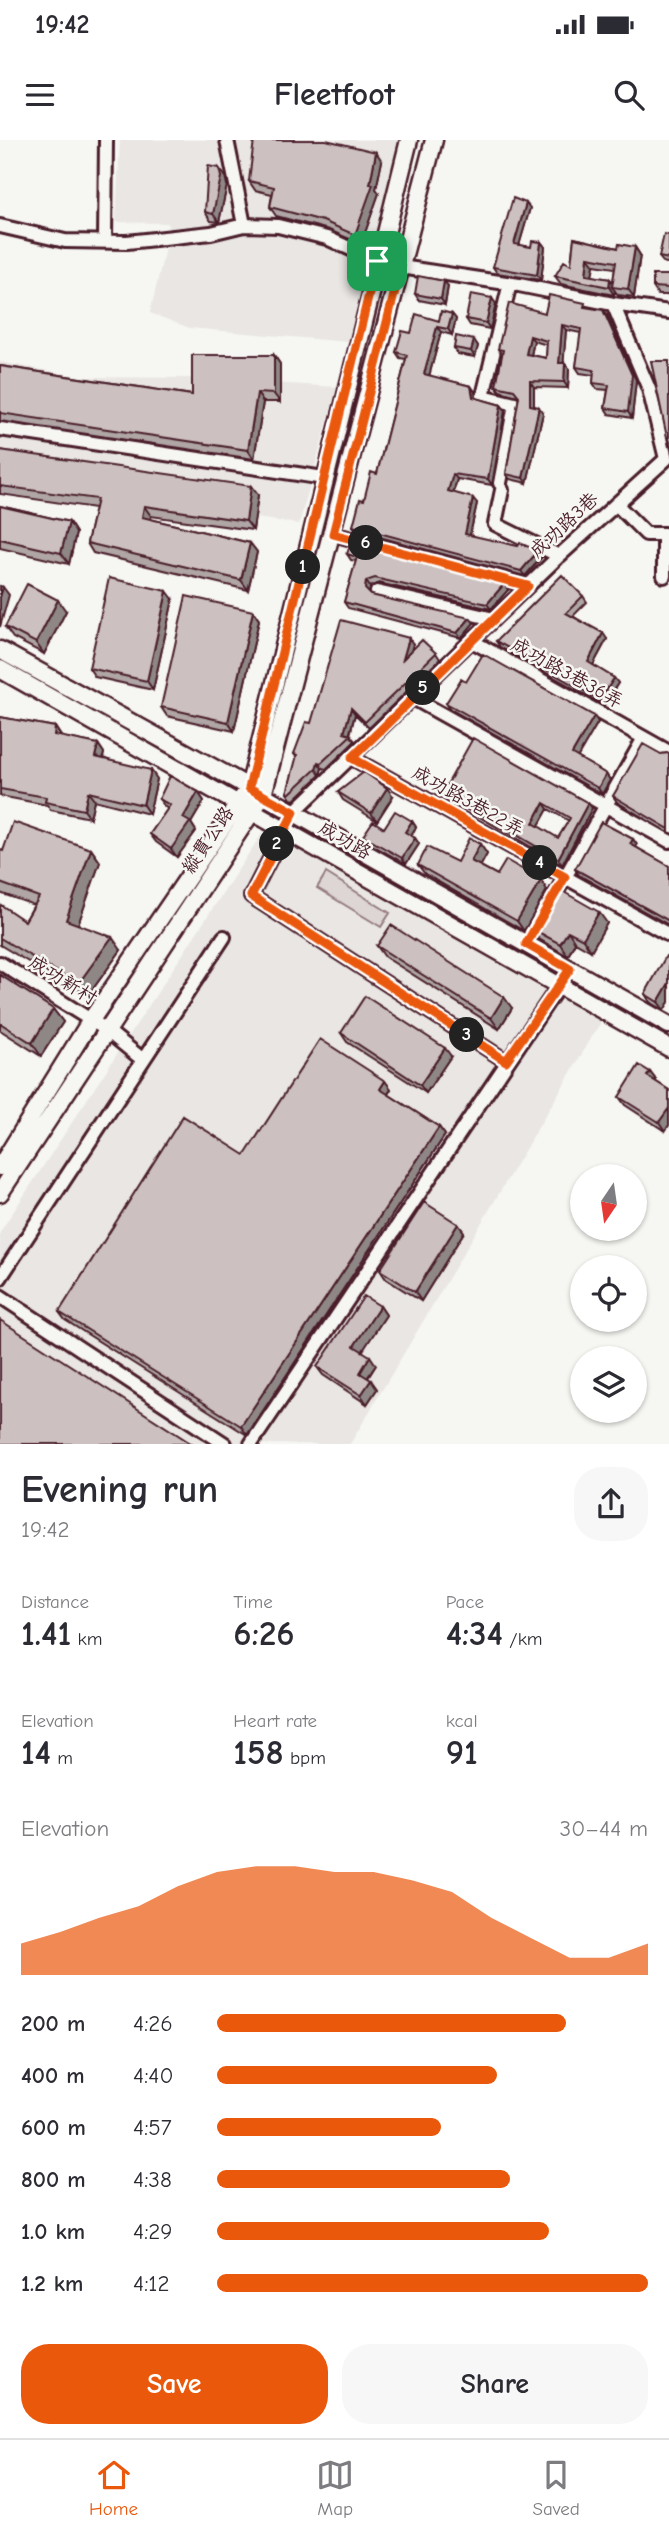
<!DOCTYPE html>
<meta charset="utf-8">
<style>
:root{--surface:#fff;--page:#f7f7f7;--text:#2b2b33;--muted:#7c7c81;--line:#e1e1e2;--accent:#ea580c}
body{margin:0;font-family:"Comic Neue","LXGW WenKai TC",sans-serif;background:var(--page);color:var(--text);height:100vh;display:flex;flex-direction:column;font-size:26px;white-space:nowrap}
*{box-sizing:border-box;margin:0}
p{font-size:23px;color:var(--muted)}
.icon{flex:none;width:38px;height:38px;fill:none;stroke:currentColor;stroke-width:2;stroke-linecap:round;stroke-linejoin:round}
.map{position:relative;height:1304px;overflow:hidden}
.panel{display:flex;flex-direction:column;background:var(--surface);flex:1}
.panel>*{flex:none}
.needle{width:46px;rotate:193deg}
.buttons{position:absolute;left:570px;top:1024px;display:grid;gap:14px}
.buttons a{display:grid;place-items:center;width:77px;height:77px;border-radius:50%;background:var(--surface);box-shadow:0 2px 5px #0004;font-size:35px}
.pin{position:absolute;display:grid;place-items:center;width:60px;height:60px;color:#fff;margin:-30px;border-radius:14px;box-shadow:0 4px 10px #0006}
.km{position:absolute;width:35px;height:35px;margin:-18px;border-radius:50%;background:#222;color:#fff;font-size:19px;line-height:35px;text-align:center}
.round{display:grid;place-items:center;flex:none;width:74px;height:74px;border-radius:28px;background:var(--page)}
.head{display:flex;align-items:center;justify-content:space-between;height:119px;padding:0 21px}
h1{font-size:38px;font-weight:700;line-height:52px}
.figures{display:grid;grid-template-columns:repeat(3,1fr);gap:10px;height:119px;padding:7px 21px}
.figures div{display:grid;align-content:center}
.figures b{font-size:35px;font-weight:700}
.figures small{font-size:19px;font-weight:400}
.figures p{font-size:19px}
.chart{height:196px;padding:14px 21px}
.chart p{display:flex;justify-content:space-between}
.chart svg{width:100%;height:126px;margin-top:7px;fill:var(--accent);opacity:.7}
.button{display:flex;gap:14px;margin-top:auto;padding:14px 21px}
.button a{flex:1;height:80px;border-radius:28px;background:var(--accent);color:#fff;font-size:28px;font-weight:700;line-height:80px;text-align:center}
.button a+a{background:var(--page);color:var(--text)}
ul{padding:0 21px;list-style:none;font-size:23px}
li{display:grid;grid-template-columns:112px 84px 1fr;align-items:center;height:52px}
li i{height:18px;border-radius:9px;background:var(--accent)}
.status{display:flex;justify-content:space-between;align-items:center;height:49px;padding:0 35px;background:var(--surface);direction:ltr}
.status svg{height:19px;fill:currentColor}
header{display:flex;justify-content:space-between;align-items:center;height:91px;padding:0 21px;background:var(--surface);font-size:32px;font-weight:700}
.menu{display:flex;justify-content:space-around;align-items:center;height:98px;border-top:2px solid var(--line);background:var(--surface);font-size:19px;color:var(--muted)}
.menu a{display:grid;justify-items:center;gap:4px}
.menu .selected{color:var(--accent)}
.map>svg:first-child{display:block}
</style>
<div class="status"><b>19:42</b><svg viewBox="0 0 49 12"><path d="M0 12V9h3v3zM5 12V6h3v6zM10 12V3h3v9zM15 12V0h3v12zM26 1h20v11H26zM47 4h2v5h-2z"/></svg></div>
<header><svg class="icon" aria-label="menu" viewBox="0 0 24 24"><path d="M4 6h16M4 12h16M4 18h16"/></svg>Fleetfoot<svg class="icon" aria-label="search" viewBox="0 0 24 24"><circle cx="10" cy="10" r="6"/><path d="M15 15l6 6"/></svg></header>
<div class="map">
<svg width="669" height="1304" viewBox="0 0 669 1304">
<rect width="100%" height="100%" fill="#f6f6f2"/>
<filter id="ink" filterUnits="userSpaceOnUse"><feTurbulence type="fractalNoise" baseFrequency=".0143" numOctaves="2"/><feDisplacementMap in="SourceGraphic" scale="14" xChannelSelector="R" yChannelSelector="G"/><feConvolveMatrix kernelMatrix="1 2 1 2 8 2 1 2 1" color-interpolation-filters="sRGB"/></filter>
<g filter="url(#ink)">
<path fill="#e9e6e3" d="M 120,0 L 404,0 L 349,202 L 190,188 L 150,173 L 169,93 L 168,83 L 116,82 Z
M 0,222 L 81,237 L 187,238 L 337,247 L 299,384 L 0,341 Z
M 269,683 L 602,880 L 350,1304 L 0,1304 L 0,1092 Z"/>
<path fill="#ddd6d5" stroke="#947a80" stroke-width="2" d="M 326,733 L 390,773 L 381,787 L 317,748 Z"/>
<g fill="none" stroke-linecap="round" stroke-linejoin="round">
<g stroke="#4a1f2b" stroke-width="18">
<path id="minor" d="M 227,0 L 244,85
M 0,86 L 65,101 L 127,102 L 211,93 L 244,85 L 278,86 L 327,98 L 377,121 L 401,127 L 519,145 L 613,164 L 649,249 L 666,319
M 105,101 L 106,0
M 613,164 L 669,172
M 0,289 L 324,338
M 500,343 L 515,264 L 483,256 L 510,143
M 502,350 L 495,384 L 559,416
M 616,364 L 646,394 L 664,394 L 664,436
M 333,394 L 528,446
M 377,452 L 494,479
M 472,501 L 669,612
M 413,558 L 669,701
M 352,618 L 669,795
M 551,762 L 644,598
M 0,823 L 105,889 L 143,920
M 506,921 L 251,756 L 294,672 L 559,416 L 666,319
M 0,1138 L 224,797
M 0,1156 L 225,1304
M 251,1304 L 570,829"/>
</g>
<g stroke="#4a1f2b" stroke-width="21">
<path id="major" d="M 0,510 L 263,655 L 669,885
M 0,529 L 669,908
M 0,1027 L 91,880 L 249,648 L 409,0
M 0,1053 L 263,655 L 434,0"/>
</g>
<use href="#minor" stroke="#f6f6f2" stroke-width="12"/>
<use href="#major" stroke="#f6f6f2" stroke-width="16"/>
</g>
<path fill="#afa6a5" stroke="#4a1f2b" stroke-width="2" fill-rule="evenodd" d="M 382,21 L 376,49 L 379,53 L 361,104 L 329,90 L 276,76 L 270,67 L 272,54 L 255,50 L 249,41 Z
M 225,36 L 227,45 L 219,82 L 211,81 L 205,72 Z
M 530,68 L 519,105 L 531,107 L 541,102 L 545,107 L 541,140 L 497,133 L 493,127 Z
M 669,95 L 669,124 L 663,122 L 659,117 Z
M 574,98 L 618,108 L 635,107 L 640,115 L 634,157 L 618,155 L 615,151 L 614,155 L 561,144 L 555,136 L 571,125 ZM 594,125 L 615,128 L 613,143 L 610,139 L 592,136 Z
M 669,135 L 669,155 L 658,155 L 653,147 Z
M 448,146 L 445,165 L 419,160 L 415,154 Z
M 496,164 L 490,189 L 470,185 L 466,179 Z
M 588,168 L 603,170 L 607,175 L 636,240 L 632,278 L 609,274 L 605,268 L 608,250 L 597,249 L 593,243 L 594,235 L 580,233 L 576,227 L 581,193 L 566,190 L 563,223 L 565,223 L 569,229 L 568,248 L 534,247 L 534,266 L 543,273 L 527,343 L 510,339 L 506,334 L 519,257 L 518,256 L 500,251 L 496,246 L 502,215 L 498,209 L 545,173 ZM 534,201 L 547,205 L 546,218 L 531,215 Z
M 452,174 L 456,179 L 452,195 L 441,192 L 429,236 L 471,246 L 475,252 L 476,258 L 501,265 L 505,270 L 492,345 L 457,339 L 453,353 L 477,363 L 470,395 L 542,417 L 525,436 L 357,391 L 353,386 L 377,334 L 406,219 L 400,218 L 396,212 L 411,193 Z
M 474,200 L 478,206 L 475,217 L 458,214 L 454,208 Z
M 274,215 L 280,224 L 280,262 L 263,262 L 254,319 L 0,281 L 0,226 L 192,255 Z
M 0,310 L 258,355 L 253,390 L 151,376 L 150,379 L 250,403 L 257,412 L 248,450 L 93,413 L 87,403 L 95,368 L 0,354 Z
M 0,366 L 69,382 L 76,393 L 69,424 L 0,408 Z
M 347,414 L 508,450 L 491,469 L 379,443 L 370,447 L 369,453 L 371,455 L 474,483 L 461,498 L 348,468 L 344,462 L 356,421 L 351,420 Z
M 583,456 L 587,462 L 573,476 L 607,499 L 593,525 L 614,538 L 618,543 L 604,565 L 500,507 L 496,501 Z
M 173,459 L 153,550 L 95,537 L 89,528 Z
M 66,471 L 44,514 L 13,498 L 5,487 Z
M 253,471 L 259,480 L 234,591 L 167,576 L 161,567 Z
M 413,504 L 411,511 L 436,513 L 440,519 L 369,588 L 355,574 L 350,595 L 355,601 L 326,629 L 322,628 L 320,635 L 294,660 L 291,659 L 287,653 L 297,618 L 294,614 L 311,583 Z
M 466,542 L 598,582 L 577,617 L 606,634 L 610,640 L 602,654 L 450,569 L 446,563 Z
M 0,577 L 55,587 L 61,597 L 98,604 L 104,613 L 103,618 L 157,639 L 149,674 L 94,660 L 90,678 L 51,670 L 47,665 L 0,656 Z
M 669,613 L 669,693 L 617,662 L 613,656 L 661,614 Z
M 198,652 L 204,661 L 191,683 L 196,691 L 177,717 L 156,702 L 150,694 L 168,669 L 165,667 L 159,659 Z
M 338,652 L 393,656 L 377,681 L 343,660 Z
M 443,652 L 588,663 L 592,668 L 562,725 L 447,658 ZM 548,669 L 569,681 L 558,698 L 538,686 Z
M 412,681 L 416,687 L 411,696 L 415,698 L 419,704 L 406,724 L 367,702 L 363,696 L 384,688 Z
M 633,699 L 637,705 L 636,707 L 669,726 L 669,785 L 579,735 L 575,729 Z
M 480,704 L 487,714 L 480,726 L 497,735 L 547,750 L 524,791 L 425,734 L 418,725 L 457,722 Z
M 91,709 L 100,722 L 78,784 L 121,810 L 87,857 L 0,805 L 0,767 L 25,781 L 34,765 L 0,753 L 0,710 L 3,711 Z
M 607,783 L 591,811 L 575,802 L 568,816 L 539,799 L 531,788 Z
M 377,806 L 512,868 L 499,889 L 385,817 Z
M 669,817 L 669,862 L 664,870 L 650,862 L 645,854 Z
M 0,835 L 53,869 L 63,882 L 41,916 L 0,890 Z
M 341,893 L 451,916 L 426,953 L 347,902 Z
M 650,932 L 656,940 L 655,941 L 669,950 L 669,985 L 665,991 L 625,965 L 619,957 Z
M 385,941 L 391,949 L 388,954 L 439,987 L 445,995 L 247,1295 L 65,1180 L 59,1172 L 245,1015 Z
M 458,1084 L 464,1092 L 421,1161 L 386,1139 L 380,1130 Z
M 380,1166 L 386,1175 L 362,1211 L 376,1225 L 368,1238 L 377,1249 L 367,1264 L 323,1235 L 317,1227 Z"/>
<path fill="#8f8786" stroke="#4a1f2b" stroke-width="2" d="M 376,12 L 382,21 L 376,49 L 379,53 L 361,104 L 355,95 L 370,44 Z
M 219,28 L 225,36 L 227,45 L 219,82 L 213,74 Z
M 526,63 L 530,68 L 518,109 L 514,104 Z
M 541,102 L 545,107 L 541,140 L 537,135 Z
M 635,107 L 640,115 L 634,157 L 628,149 Z
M 588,117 L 594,125 L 591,142 L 586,135 Z
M 610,139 L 616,147 L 612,147 L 615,151 L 614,155 L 609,147 Z
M 444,141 L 448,146 L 445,165 L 441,159 Z
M 492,158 L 496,164 L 490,189 L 486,183 Z
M 603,170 L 607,175 L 636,240 L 632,278 L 628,272 Z
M 452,174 L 456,179 L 452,195 L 448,189 Z
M 562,185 L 566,190 L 563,229 L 559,223 Z
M 437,187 L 441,192 L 428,240 L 424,234 Z
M 530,196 L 534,201 L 530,220 L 526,214 Z
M 474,200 L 478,206 L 475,217 L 471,211 Z
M 274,215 L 280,224 L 280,262 L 274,254 Z
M 565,223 L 569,229 L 568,248 L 564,242 Z
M 530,241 L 534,247 L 534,271 L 530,265 Z
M 471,246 L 475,252 L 477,263 L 473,257 Z
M 257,253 L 263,262 L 254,319 L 248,310 Z
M 501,265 L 505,270 L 492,345 L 488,339 Z
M 539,267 L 543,273 L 527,343 L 523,338 Z
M 453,334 L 457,339 L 452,357 L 448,351 Z
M 251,346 L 258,355 L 253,390 L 246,381 Z
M 473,358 L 477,363 L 469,399 L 465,394 Z
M 144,366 L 151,376 L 149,386 L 142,377 Z
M 69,382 L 76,393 L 69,424 L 61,413 Z
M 250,403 L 257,412 L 248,450 L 241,440 Z
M 538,411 L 542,417 L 525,436 L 521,431 Z
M 366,441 L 370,447 L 369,455 L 365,449 Z
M 504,444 L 508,450 L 491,469 L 487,464 Z
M 3,447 L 9,455 L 0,487 L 0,457 Z
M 167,451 L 173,459 L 153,550 L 147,541 Z
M 58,460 L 66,471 L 44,514 L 36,503 Z
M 253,471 L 259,480 L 234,591 L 228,582 Z
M 470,478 L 474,483 L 461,498 L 457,493 Z
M 603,493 L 607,499 L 592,527 L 588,522 Z
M 409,498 L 413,504 L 407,525 L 403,519 Z
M 614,538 L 618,543 L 604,565 L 600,560 Z
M 351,568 L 355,574 L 349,596 L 344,593 Z
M 594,576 L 598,582 L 576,620 L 572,614 Z
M 55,587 L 61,596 L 60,604 L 54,595 Z
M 98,604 L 104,613 L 101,625 L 95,617 Z
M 318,622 L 322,628 L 320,635 L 316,629 Z
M 151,630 L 157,639 L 149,674 L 143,665 Z
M 606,634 L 610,640 L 602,654 L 598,648 Z
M 387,648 L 393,656 L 377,681 L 371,673 Z
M 88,652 L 94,660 L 90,678 L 84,670 Z
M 198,652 L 204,661 L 191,683 L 196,691 L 177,717 L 171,709 L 183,678 Z
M 544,663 L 548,669 L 537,689 L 533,683 Z
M 588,663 L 592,668 L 562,725 L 558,719 Z
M 412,681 L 416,687 L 409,698 L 405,692 Z
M 415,698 L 419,704 L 406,724 L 402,718 Z
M 633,699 L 637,705 L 634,710 L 630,704 Z
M 480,704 L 487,714 L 478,731 L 471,721 Z
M 91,709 L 100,722 L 75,793 L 66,780 Z
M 541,740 L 547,750 L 524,791 L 517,781 Z
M 599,772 L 607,783 L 591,811 L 583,799 Z
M 568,791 L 575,802 L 568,816 L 560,804 Z
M 112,797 L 121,810 L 87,857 L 78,844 Z
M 669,843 L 669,862 L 664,870 L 658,862 Z
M 504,857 L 512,868 L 499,889 L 491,878 Z
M 53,869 L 63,882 L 41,916 L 32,903 Z
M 445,908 L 451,916 L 426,953 L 420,945 Z
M 650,932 L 656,940 L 653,945 L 647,936 Z
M 385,941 L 391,949 L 386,957 L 380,949 Z
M 669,968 L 669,985 L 665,991 L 659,982 Z
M 439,987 L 445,995 L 247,1295 L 241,1286 Z
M 458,1084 L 464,1092 L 421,1161 L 415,1152 Z
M 380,1166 L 386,1175 L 360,1215 L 354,1206 Z
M 370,1216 L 376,1225 L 365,1241 L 360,1233 Z
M 371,1240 L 377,1249 L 367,1264 L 361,1255 Z"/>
<path fill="#ccc1c0" stroke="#4a1f2b" stroke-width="2" fill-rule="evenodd" d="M 254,0 L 326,0 L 376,12 L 370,44 L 373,44 L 355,95 L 323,81 L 270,67 L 274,47 L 249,41 Z
M 208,26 L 219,28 L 221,37 L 213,74 L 205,72 Z
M 513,58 L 526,63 L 514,104 L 531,107 L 532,101 L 541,102 L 537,135 L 493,127 Z
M 664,94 L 669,95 L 669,119 L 659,117 Z
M 574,98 L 618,108 L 619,104 L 635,107 L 628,149 L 612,147 L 616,122 L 588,117 L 586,135 L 610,139 L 609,147 L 555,136 L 564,121 L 571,125 Z
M 653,135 L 669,135 L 669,148 L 653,147 Z
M 418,136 L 444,141 L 441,159 L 415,154 Z
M 471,154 L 492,158 L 486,183 L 466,179 Z
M 549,155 L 585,163 L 584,167 L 603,170 L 632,235 L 628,272 L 605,268 L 609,245 L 593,243 L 594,230 L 576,227 L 581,189 L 562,185 L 559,223 L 565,223 L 564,242 L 530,241 L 530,265 L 539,267 L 523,338 L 506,334 L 519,256 L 514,250 L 496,246 L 503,210 L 498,209 L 509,163 L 545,173 ZM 530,196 L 547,201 L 546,218 L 526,214 Z
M 441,171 L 452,174 L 448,189 L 437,187 L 424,234 L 471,246 L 473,257 L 501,265 L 488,339 L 453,334 L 448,351 L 473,358 L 465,394 L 518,406 L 520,403 L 538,411 L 521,431 L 353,386 L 360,359 L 364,360 L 371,332 L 377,334 L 407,215 L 396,212 L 402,191 L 411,193 L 416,174 L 439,181 Z
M 456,196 L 474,200 L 471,211 L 454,208 Z
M 192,215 L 274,215 L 274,254 L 257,253 L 248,310 L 0,273 L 0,226 L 192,255 Z
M 651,221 L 669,221 L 669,307 Z
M 0,310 L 251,346 L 246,381 L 144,366 L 142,377 L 250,403 L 241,440 L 87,403 L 97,359 L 0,346 Z
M 0,366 L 69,382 L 61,413 L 0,399 Z
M 351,403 L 504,444 L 487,464 L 375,438 L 366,441 L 365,449 L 371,455 L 470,478 L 457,493 L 344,462 L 357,417 L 347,414 Z
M 562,435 L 583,456 L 566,473 L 603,493 L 588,522 L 614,538 L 600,560 L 496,501 Z
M 109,438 L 167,451 L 147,541 L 89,528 Z
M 27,444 L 58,460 L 36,503 L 5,487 Z
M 0,446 L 3,447 L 0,457 Z
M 186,456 L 253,471 L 228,582 L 161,567 Z
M 341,480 L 409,498 L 403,519 L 422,500 L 436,513 L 365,582 L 351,568 L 344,593 L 351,595 L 321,623 L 318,622 L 316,629 L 289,654 L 287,653 L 297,615 L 294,614 L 306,582 L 311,583 Z
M 483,514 L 594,576 L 572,614 L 606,634 L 598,648 L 446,563 L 461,539 L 466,542 Z
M 0,577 L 55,587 L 54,595 L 98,604 L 95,617 L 151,630 L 143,665 L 88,652 L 84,670 L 45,662 L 46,657 L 0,649 Z
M 473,598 L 588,663 L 558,719 L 443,652 ZM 544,663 L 570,678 L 558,698 L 533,683 Z
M 643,604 L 661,614 L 669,613 L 669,689 L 613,656 Z
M 364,632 L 387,648 L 371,673 L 338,652 Z
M 170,636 L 198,652 L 183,678 L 190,682 L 171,709 L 150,694 L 170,665 L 159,659 Z
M 395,671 L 412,681 L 405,692 L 415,698 L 402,718 L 363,696 L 373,681 L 384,688 Z
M 13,682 L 91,709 L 66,780 L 112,797 L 78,844 L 0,798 L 0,767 L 1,765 L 25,781 L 39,757 L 0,743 L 0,710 L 3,711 Z
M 601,682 L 633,699 L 630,704 L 669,726 L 669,781 L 575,729 Z
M 469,698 L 480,704 L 471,721 L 497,735 L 506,720 L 541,740 L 517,781 L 418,725 L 427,707 L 457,722 Z
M 555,747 L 599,772 L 583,799 L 568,791 L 560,804 L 531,788 Z
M 391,785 L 504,857 L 491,878 L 377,806 Z
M 666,816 L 669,817 L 669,843 L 658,862 L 645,854 Z
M 0,835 L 53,869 L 32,903 L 0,883 Z
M 365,856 L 445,908 L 420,945 L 341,893 Z
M 320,899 L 385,941 L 380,949 L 439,987 L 241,1286 L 59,1172 L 183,976 L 245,1015 Z
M 639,925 L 650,932 L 647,936 L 669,950 L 669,968 L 659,982 L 619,957 Z
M 424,1062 L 458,1084 L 415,1152 L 380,1130 Z
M 364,1156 L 380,1166 L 354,1206 L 370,1216 L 360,1233 L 371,1240 L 361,1255 L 317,1227 Z
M 0,1180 L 192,1304 L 0,1304 Z"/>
</g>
<g fill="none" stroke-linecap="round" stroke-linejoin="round" filter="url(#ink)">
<g stroke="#fff" stroke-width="14">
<path id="route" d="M 377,121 L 401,127 L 333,394 L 528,446 L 352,618 L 565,737 L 526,804 L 570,829 L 506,921 L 251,756 L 294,672 L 249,648 Z"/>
</g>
<use href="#route" stroke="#ea580c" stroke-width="9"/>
</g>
<g text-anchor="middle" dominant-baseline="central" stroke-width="5" stroke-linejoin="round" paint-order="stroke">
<g font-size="19" fill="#4a1f2b" stroke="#f6f6f2">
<text transform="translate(564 385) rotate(-43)">成功路3巷</text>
<text transform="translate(567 533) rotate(29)">成功路3巷36弄</text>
<text transform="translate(468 661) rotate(29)">成功路3巷22弄</text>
<text transform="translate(208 700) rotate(-56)">縱貫公路</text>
<text transform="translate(345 700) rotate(30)">成功路</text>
<text transform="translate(63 840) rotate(32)">成功新村</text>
</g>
</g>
</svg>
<div class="buttons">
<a><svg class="needle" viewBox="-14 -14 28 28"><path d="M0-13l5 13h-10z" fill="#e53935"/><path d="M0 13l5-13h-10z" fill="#7c7c81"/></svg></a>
<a><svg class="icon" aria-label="locate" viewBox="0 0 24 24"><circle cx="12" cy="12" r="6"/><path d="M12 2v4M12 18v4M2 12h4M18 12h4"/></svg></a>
<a><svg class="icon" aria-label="layers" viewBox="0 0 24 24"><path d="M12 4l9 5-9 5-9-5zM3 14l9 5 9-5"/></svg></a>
</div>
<div class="pin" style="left:377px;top:121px;background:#1e9e55"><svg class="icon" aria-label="arrive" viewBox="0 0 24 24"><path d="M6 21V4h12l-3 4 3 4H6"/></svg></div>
<b class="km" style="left:303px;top:427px">1</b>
<b class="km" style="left:277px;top:704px">2</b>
<b class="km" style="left:467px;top:895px">3</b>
<b class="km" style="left:540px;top:723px">4</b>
<b class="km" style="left:423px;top:548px">5</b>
<b class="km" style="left:366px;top:403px">6</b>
</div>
<section class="panel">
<div class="head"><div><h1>Evening run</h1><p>19:42</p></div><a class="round"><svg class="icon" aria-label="share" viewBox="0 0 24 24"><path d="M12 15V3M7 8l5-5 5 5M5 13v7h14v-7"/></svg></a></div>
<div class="figures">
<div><p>Distance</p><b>1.41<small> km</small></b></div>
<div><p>Time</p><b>6:26</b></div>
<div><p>Pace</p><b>4:34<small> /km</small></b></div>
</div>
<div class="figures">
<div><p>Elevation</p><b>14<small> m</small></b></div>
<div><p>Heart rate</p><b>158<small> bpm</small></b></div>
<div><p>kcal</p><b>91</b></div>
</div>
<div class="chart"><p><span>Elevation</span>30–44 m</p>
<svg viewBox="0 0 160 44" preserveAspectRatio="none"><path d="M0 44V33L10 29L20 24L30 20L40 13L50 8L60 6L70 6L80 8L90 8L100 11L110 15L120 24L130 31L140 38L150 38L160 33V44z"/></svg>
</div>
<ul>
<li><b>200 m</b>4:26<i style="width:81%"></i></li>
<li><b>400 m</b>4:40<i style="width:65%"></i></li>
<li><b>600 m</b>4:57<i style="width:52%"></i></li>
<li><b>800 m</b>4:38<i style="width:68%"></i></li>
<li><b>1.0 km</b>4:29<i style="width:77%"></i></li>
<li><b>1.2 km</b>4:12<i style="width:100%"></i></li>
</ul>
<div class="button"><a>Save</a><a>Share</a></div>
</section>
<nav class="menu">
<a class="selected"><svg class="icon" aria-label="home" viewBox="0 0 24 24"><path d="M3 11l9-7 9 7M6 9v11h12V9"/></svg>Home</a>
<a><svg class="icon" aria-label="map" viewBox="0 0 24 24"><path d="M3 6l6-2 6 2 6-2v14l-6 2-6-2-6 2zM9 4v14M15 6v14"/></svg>Map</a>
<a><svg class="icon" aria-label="saved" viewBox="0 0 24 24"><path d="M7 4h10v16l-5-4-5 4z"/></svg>Saved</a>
</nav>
